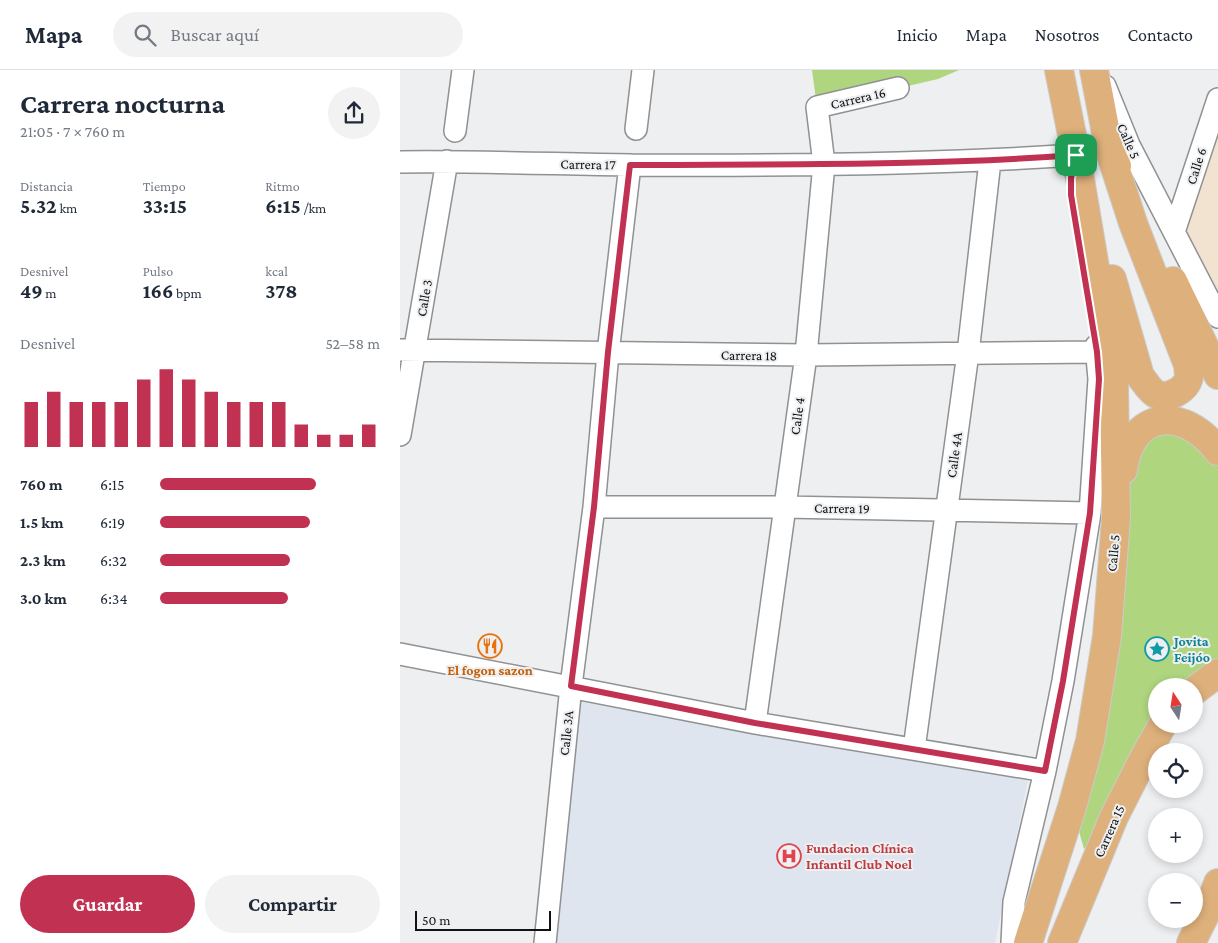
<!DOCTYPE html>
<html lang="es">
<meta charset="utf-8">
<style>
:root{--surface:#fff;--page:#f2f2f3;--text:#1f2937;--muted:#747a83;--line:#e0e1e3;--accent:#c13152}
body{margin:0;font-family:"Crimson Pro",serif;background:var(--page);color:var(--text);height:100vh;display:flex;flex-direction:column;font-size:19px;white-space:nowrap}
*{box-sizing:border-box;margin:0}
p{font-size:16px;color:var(--muted)}
.icon{flex:none;width:28px;height:28px;fill:none;stroke:currentColor;stroke-width:2;stroke-linecap:round;stroke-linejoin:round}
.map{position:relative;flex:1;overflow:hidden}
.side{display:flex;flex-direction:column;background:var(--surface);width:400px}
.side>*{flex:none}
.needle{width:32px;rotate:348deg}
.controls{position:absolute;left:748px;top:608px;display:grid;gap:10px}
.controls a{display:grid;place-items:center;width:55px;height:55px;border-radius:50%;background:var(--surface);box-shadow:0 2px 8px #0003;font-size:25px}
.scale{position:absolute;left:15px;bottom:12px;width:136px;box-sizing:border-box;padding-left:5px;border:2px solid #111213;border-top:0;font-size:14px;line-height:18px;white-space:nowrap;color:#111213;-webkit-text-stroke:4px #eeeff1;paint-order:stroke}
.pin{position:absolute;display:grid;place-items:center;width:42px;height:42px;color:#fff;margin:-21px;border-radius:10px;box-shadow:0 2px 8px #0006}
.round{display:grid;place-items:center;flex:none;width:52px;height:52px;border-radius:26px;background:var(--page)}
.headline{display:flex;align-items:center;justify-content:space-between;height:85px;padding:0 20px}
h1{font-size:28px;font-weight:700;line-height:38px}
.figures{display:grid;grid-template-columns:repeat(3,1fr);gap:8px;height:85px;padding:5px 20px}
.figures div{display:grid;align-content:center}
.figures b{font-size:21px;font-weight:700}
.figures small{font-size:14px;font-weight:400}
.figures p{font-size:14px}
.chart{height:140px;padding:10px 20px}
.chart p{display:flex;justify-content:space-between}
.chart svg{width:100%;height:90px;margin-top:5px;stroke:var(--accent);stroke-width:6}
.cta{display:flex;gap:10px;margin-top:auto;padding:10px 20px}
.cta a{flex:1;height:58px;border-radius:30px;background:var(--accent);color:#fff;font-size:20px;font-weight:700;line-height:58px;text-align:center}
.cta a+a{background:var(--page);color:var(--text)}
ul{padding:0 20px;list-style:none;font-size:16px}
li{display:grid;grid-template-columns:80px 60px 1fr;align-items:center;height:38px}
li i{height:12px;border-radius:6px;background:var(--accent)}
header{display:flex;align-items:center;gap:30px;box-sizing:border-box;height:70px;padding:0 25px;background:var(--surface);border-bottom:1px solid var(--line)}
header strong{font-size:24px}
nav{display:flex;gap:28px;margin-inline-start:auto;font-size:18px}
.search{width:350px;height:45px;background:var(--page);display:flex;align-items:center;gap:12px;box-sizing:border-box;padding:0 18px;border-radius:28px;color:var(--muted);font-size:19px}
main{display:flex;flex:1;min-height:0}
.map>svg:first-child{display:block}
</style>
<header>
<strong>Mapa</strong>
<div class="search"><svg class="icon" aria-label="search" viewBox="0 0 24 24"><circle cx="10" cy="10" r="6"/><path d="M15 15l6 6"/></svg>Buscar aquí</div>
<nav><a>Inicio</a><a>Mapa</a><a>Nosotros</a><a>Contacto</a></nav>
</header>
<main>
<section class="side">
<div class="headline"><div><h1>Carrera nocturna</h1><p>21:05 · 7 × 760 m</p></div><a class="round"><svg class="icon" aria-label="share" viewBox="0 0 24 24"><path d="M12 15V3M7 8l5-5 5 5M5 13v7h14v-7"/></svg></a></div>
<div class="figures">
<div><p>Distancia</p><b>5.32<small> km</small></b></div>
<div><p>Tiempo</p><b>33:15</b></div>
<div><p>Ritmo</p><b>6:15<small> /km</small></b></div>
</div>
<div class="figures">
<div><p>Desnivel</p><b>49<small> m</small></b></div>
<div><p>Pulso</p><b>166<small> bpm</small></b></div>
<div><p>kcal</p><b>378</b></div>
</div>
<div class="chart"><p><span>Desnivel</span>52–58 m</p>
<svg viewBox="0 0 160 44" preserveAspectRatio="none"><path d="M5 44V22M15 44V17M25 44V22M35 44V22M45 44V22M55 44V11M65 44V6M75 44V11M85 44V17M95 44V22M105 44V22M115 44V22M125 44V33M135 44V38M145 44V38M155 44V33"/></svg>
</div>
<ul>
<li><b>760 m</b>6:15<i style="width:71%"></i></li>
<li><b>1.5 km</b>6:19<i style="width:68%"></i></li>
<li><b>2.3 km</b>6:32<i style="width:59%"></i></li>
<li><b>3.0 km</b>6:34<i style="width:58%"></i></li>
</ul>
<div class="cta"><a>Guardar</a><a>Compartir</a></div>
</section>
<div class="map">
<svg width="818" height="873" viewBox="0 0 818 873">
<rect width="100%" height="100%" fill="#eeeff1"/>
<path fill="#dfe5ee" d="M 181,632 L 628,710 L 595,873 L 156,873 Z"/>
<path fill="#f2e3d0" d="M 818,29 L 818,247 L 774,162 Z"/>
<path fill="#afd67f" d="M 412,0 L 559,0 L 538,9 L 417,37 Z
M 747,355 L 818,381 L 818,603 L 794,616 L 756,616 L 756,654 L 714,747 L 684,779 L 672,737 L 716,448 Z"/>
<g fill="none" stroke-linecap="round" stroke-linejoin="round">
<g stroke="#8f9193" stroke-width="24">
<path id="street" d="M 705,16 L 729,75 L 818,247
M 236,59 L 243,0
M 55,61 L 63,0
M 0,92 C 77,91 154,94 231,95 C 379,96 528,95 676,85 L 673,98
M 774,162 L 818,29
M 0,280 L 406,285 L 697,282
M 0,365 L 47,91
M 194,437 L 384,437 L 690,443
M 0,584 L 355,653 L 645,701
M 355,653 L 406,285 L 424,94 L 417,37 L 498,18
M 514,679 L 568,283 L 590,91
M 145,873 L 171,616 L 194,437 L 208,283 L 230,95
M 612,873 L 614,832 L 645,701 L 663,611 L 690,443 L 699,309 L 696,276"/>
</g>
<g stroke="#cbcbcb" stroke-width="30">
<path id="primary" d="M 694,0 L 709,79 L 717,96
M 709,79 L 733,153 L 788,295 C 788,299 789,304 789,307 C 786,320 768,330 756,324 C 750,321 745,312 740,306 L 712,209
M 773,211 L 818,305
M 723,400 C 731,339 784,336 818,381
M 794,621 L 818,603
M 628,873 L 672,737 L 690,671 L 707,566 L 716,448 L 714,310 L 676,85 L 659,0
M 662,873 L 714,747 L 745,686 L 763,654
M 791,873 L 809,837 L 818,813"/>
</g>
<use href="#street" stroke="#fff" stroke-width="21"/>
<use href="#primary" stroke="#deb07b" stroke-width="28"/>
</g>
<g fill="none" stroke-linecap="round" stroke-linejoin="round">
<g stroke="#fff" stroke-width="10">
<path id="route" d="M 676,85 L 671,108 L 671,125 L 697,282 L 699,309 L 690,443 L 663,611 L 645,701 L 355,653 L 171,616 L 194,437 L 208,282 L 230,95 C 379,94 528,96 676,85 Z"/>
</g>
<use href="#route" stroke="#c13152" stroke-width="6"/>
</g>
<defs>
<g id="restaurant-ring" transform="scale(1.25)"><circle r="9.5" fill="#eeeff1" stroke="#e8710a" stroke-width="1.5"/><path d="M-5-6h1v4h1v-4h1v4h1v-4h1v5L-1.5 .5V6h-2V.5L-5-1ZM5-6V6H3V1.5H1.5Q1.5-4 5-6Z" fill="#e8710a"/></g>
<g id="sight-ring" transform="scale(1.25)"><circle r="9.5" fill="#eeeff1" stroke="#0f9aa8" stroke-width="1.5"/><path d="M0-6L1.8-2.2L6-1.7L2.9 1.2L3.7 5.4L0 3.3L-3.7 5.4L-2.9 1.2L-6-1.7L-1.8-2.2Z" fill="#0f9aa8"/></g>
<g id="hospital-ring" transform="scale(1.25)"><circle r="9.5" fill="#eeeff1" stroke="#e0444e" stroke-width="1.5"/><path d="M-5-5h3v3.5h4V-5h3V5h-3V1.5h-4V5h-3Z" fill="#e0444e"/></g>
</defs>
<g fill-rule="evenodd">
<use href="#restaurant-ring" x="90" y="576"/>
<use href="#sight-ring" x="757" y="579"/>
<use href="#hospital-ring" x="389" y="786"/>
</g>
<g text-anchor="middle" dominant-baseline="central" stroke-width="4" stroke-linejoin="round" paint-order="stroke">
<g font-size="14" fill="#111213" stroke="#eeeff1">
<text transform="translate(458 28) rotate(-13)">Carrera 16</text>
<text transform="translate(729 71) rotate(66)">Calle 5</text>
<text transform="translate(188 94) rotate(1)">Carrera 17</text>
<text transform="translate(796 96) rotate(-72)">Calle 6</text>
<text transform="translate(24 228) rotate(-80)">Calle 3</text>
<text transform="translate(349 285) rotate(1)">Carrera 18</text>
<text transform="translate(397 346) rotate(-82)">Calle 4</text>
<text transform="translate(554 385) rotate(-82)">Calle 4A</text>
<text transform="translate(442 438) rotate(1)">Carrera 19</text>
<text transform="translate(713 483) rotate(-85)">Calle 5</text>
<text transform="translate(166 663) rotate(-84)">Calle 3A</text>
<text transform="translate(709 761) rotate(-66)">Carrera 15</text>
</g>
<g font-size="14" font-weight="bold" fill="#0d838f" stroke="#eeeff1" text-anchor="start">
<text x="774" y="571">Jovita<tspan x="774" dy="16">Feijóo</tspan></text>
</g>
<g font-size="14" font-weight="bold" fill="#c56008" stroke="#eeeff1">
<text x="90" y="600">El fogon sazon</text>
</g>
<g font-size="14" font-weight="bold" fill="#be3a42" stroke="#eeeff1" text-anchor="start">
<text x="406" y="778">Fundacion Clínica<tspan x="406" dy="16">Infantil Club Noel</tspan></text>
</g>
</g>
</svg>
<div class="controls">
<a><svg class="needle" viewBox="-14 -14 28 28"><path d="M0-13l5 13h-10z" fill="#e53935"/><path d="M0 13l5-13h-10z" fill="#747a83"/></svg></a>
<a><svg class="icon" aria-label="locate" viewBox="0 0 24 24"><circle cx="12" cy="12" r="6"/><path d="M12 2v4M12 18v4M2 12h4M18 12h4"/></svg></a>
<a>+</a>
<a>−</a>
</div>
<div class="scale">50 m</div>
<div class="pin" style="left:676px;top:85px;background:#1e9e55"><svg class="icon" aria-label="arrive" viewBox="0 0 24 24"><path d="M6 21V4h12l-3 4 3 4H6"/></svg></div>
</div>
</main>
